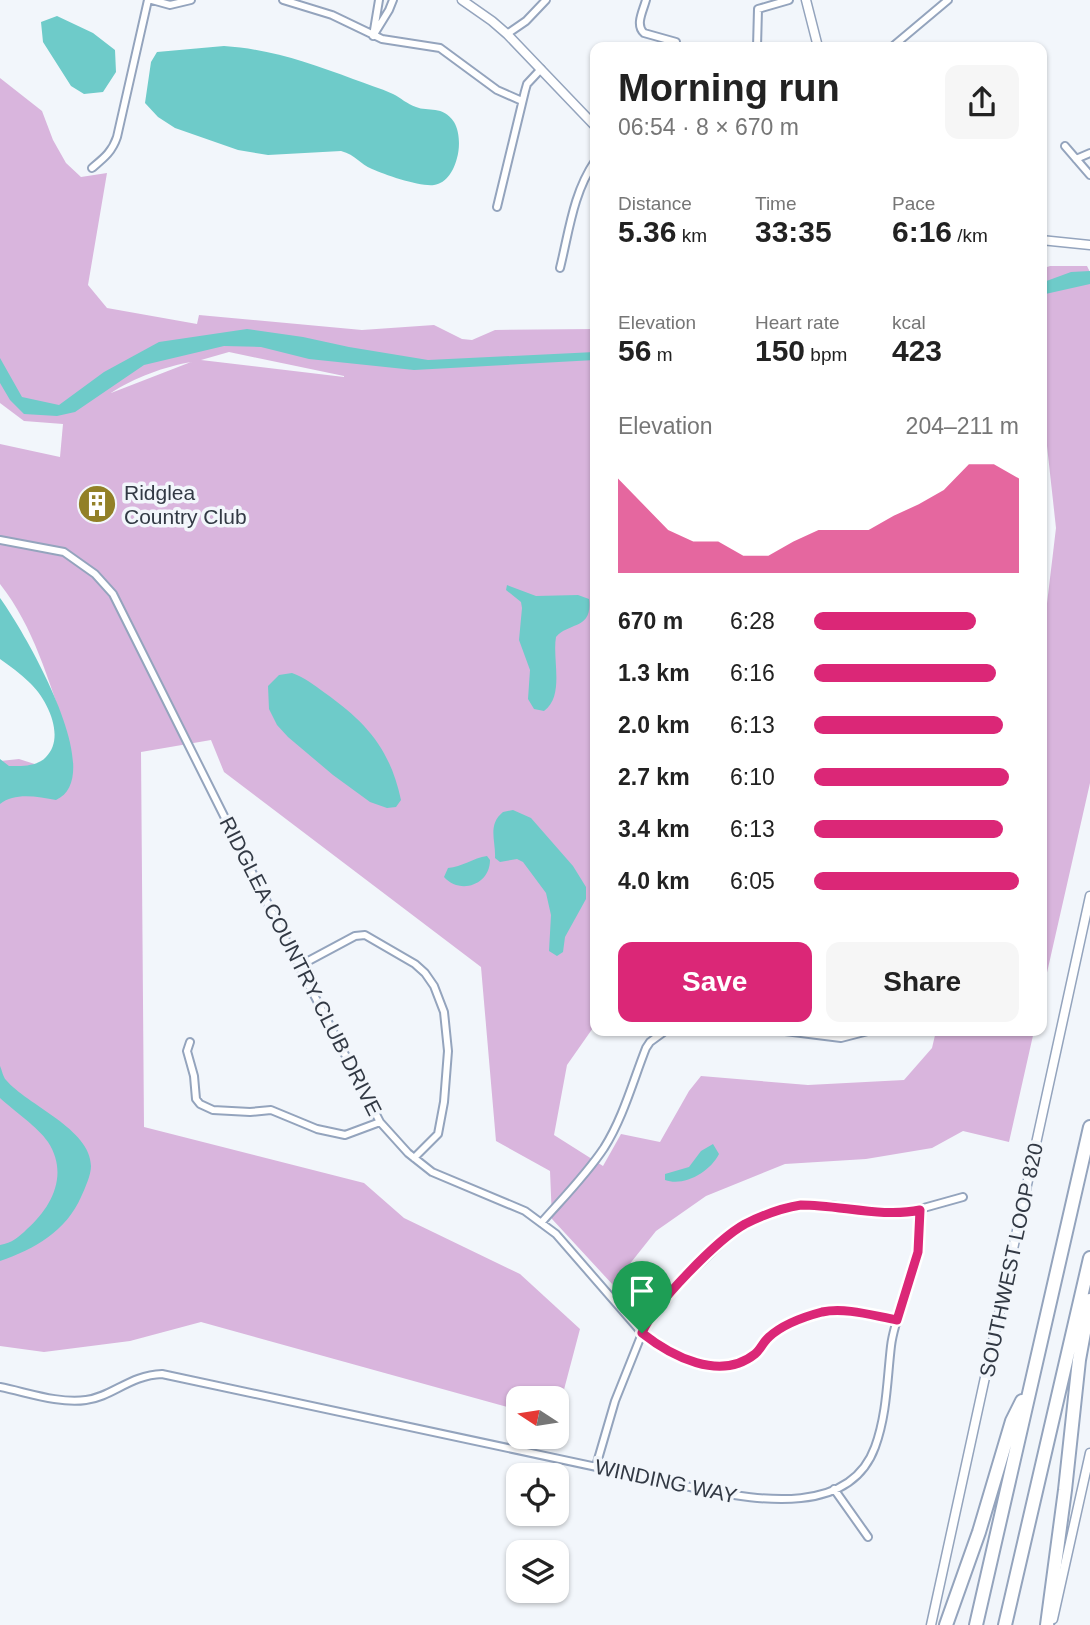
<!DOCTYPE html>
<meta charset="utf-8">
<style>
:root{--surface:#fff;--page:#f6f6f6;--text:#222;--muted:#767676;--accent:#db2777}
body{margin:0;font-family:Helvetica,sans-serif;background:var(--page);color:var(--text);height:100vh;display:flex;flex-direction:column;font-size:26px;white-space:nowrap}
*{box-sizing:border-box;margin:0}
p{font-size:23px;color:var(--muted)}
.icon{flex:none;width:38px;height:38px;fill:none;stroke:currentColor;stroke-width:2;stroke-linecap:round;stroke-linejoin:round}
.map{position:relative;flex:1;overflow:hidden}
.drawer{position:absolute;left:590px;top:42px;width:457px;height:994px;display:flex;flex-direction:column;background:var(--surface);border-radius:14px;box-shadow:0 2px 5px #0004}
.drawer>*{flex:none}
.needle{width:46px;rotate:282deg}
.tools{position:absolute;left:506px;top:1386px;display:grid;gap:14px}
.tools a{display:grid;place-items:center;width:63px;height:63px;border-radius:14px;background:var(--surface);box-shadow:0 2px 5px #0004;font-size:35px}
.pin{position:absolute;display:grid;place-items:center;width:60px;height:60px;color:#fff;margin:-72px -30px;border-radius:50% 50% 50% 0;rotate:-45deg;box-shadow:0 0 7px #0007}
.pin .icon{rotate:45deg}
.round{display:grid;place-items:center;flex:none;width:74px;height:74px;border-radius:14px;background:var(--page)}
.summary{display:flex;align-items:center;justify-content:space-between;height:119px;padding:0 28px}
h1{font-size:38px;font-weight:600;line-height:52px}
.figures{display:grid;grid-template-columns:repeat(3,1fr);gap:10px;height:119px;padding:7px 28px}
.figures div{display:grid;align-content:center}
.figures b{font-size:30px;font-weight:600}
.figures small{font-size:19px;font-weight:400}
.figures p{font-size:19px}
.chart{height:196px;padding:14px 28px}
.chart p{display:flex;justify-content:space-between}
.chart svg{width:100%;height:126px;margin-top:7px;fill:var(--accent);opacity:.7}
.action{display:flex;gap:14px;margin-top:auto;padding:14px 28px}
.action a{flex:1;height:80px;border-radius:14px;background:var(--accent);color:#fff;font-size:28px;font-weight:600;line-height:80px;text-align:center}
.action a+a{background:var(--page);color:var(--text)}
ul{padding:0 28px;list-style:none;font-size:23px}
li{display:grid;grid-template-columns:112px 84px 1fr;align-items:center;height:52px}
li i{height:18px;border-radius:9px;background:var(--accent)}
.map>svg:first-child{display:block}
</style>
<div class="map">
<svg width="1090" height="1625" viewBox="0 0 1090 1625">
<rect width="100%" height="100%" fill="#f2f6fb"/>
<path fill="#d9b5dd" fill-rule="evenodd" d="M 0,78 L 42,111 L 53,140 L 66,163 L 81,177 L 107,173 L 88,285 L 107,308 L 197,324 L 199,315 L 362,330 L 434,325 L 462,339 L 472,340 L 495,330 L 595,329 L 595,1025 L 567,1065 L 554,1135 L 603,1166 L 621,1134 L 660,1142 L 689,1091 L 701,1076 L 808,1085 L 904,1080 L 932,1048 L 936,1031 L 1034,1031 L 1009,1142 L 963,1131 L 932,1148 L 866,1159 L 785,1164 L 706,1196 L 656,1231 L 613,1285 L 552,1219 L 550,1171 L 496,1141 L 481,967 L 224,772 L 211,740 L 141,752 L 144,1127 L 364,1183 L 404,1218 L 520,1274 L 580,1329 L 557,1416 L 556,1398 L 518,1398 L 518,1410 L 201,1322 L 130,1341 L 44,1352 L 0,1346 L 0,761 L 19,759 L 41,766 L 66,730 C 48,680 34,627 0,584 L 0,444 L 60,457 L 63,424 L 24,421 L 0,403 ZM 229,352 L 344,376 L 344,377 L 201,360 ZM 192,362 L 191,362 L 111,393 C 133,378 166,366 192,362 Z
M 1050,266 L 1087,266 L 1090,272 L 1090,783 L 1041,999 L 1041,634 L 1045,620 L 1056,528 L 1047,446 L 1041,429 L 1041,269 Z"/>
<path fill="#6ecbc9" d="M 57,16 L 93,33 L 115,50 L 116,72 L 103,92 L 84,94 L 71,86 L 43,42 L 41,22 Z
M 224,46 C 270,49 310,63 353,79 C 366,84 380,88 393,94 C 401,98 407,104 416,107 C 428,112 443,105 454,122 C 460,132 460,148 457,158 C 454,170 447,183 434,185 C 421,187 385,175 372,169 C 360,164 356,155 341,151 L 268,155 L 238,150 L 175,128 L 158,117 L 145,103 L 151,62 L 157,52 Z
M 1090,271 L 1090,284 L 1041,295 L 1041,283 L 1071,272 Z
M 247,329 L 303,337 L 349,347 L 428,360 L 595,352 L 595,360 L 414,370 L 309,359 L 261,347 L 224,346 L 144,365 L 75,412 L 57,416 L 24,414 L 10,400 L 0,383 L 0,358 L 22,397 L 59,405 L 104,372 L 159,342 Z
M 507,585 L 536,596 L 578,595 L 589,599 C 593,630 569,622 556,637 C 552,659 565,696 544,711 L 534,709 L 528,699 L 530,670 L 519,640 L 522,608 L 521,602 L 506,590 Z
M 0,598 C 22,628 110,776 56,800 C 38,797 15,792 0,804 L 0,759 L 9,766 C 20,766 37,767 46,757 C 66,737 47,699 30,683 C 21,674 10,666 0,659 Z
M 292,673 C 304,677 314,685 325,693 C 367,723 390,749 401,800 L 396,807 L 387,808 L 370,802 L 333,775 L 288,737 L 277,725 L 269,709 L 268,686 L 279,675 Z
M 513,810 L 531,818 L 573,866 L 586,887 L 586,899 L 565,937 L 563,952 L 557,956 L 549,951 L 551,915 L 546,893 L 523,862 L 517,859 L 500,862 L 495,858 C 496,841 487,825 503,812 Z
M 487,856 L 490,860 C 490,885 460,895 444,877 L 448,868 C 462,867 473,858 487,856 Z
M 0,1066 C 2,1070 3,1077 6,1080 C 27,1105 91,1129 91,1166 C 91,1175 85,1188 81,1197 C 66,1231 35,1249 0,1261 L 0,1245 C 12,1243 19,1237 27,1229 C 52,1207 69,1174 48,1142 C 38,1127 14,1111 0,1098 Z
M 713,1144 L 719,1154 C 710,1172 684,1187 665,1180 L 665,1174 L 689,1167 L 701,1151 Z"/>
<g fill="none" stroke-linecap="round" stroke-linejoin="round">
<g stroke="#94a4bd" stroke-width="10">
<path id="minor" d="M 152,0 L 170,5 L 191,0
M 283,0 L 332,15 L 382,39 L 440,48 L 497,90 L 522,101
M 646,0 C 643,11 635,25 644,33 L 676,42
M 374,30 L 379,0
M 507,34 L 526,21 L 546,0
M 373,36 L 389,10 L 393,0
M 757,47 L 758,9 L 789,0
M 892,47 L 948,0
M 1065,146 L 1090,175
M 1076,159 L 1090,153
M 92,168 C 104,158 112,152 117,137 L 148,0
M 497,207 L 525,91 L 527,84 L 541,69
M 560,268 C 569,232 573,193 595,161
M 0,540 L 64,552 L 95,574 L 113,594 L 299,966 L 380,1122 L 408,1153 L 432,1172 L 525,1211 L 556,1234 L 642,1333 C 671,1356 720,1382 755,1354 C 761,1349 763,1342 769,1337 C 783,1324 803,1317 822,1312 C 846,1307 874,1316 897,1320
M 299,966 L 355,936 L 365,935 L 415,964 L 425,973 L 434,986 L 444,1012 L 448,1051 L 444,1102 L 438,1134 L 414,1158
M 785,1031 L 841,1038 L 868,1031
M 190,1042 L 187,1051 L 194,1076 L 196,1099 L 200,1104 L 213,1110 L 250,1112 L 271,1110 L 317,1129 L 345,1135 L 380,1122
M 541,1223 C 563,1198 586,1175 604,1148 C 623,1118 633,1081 646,1048 L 650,1042 L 665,1031
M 0,1387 C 26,1392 59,1404 86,1400 C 112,1397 130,1375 162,1374 L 704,1490 C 759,1500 850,1516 875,1447 C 887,1414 887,1380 891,1346 C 894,1320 907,1295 914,1269 C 919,1250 919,1230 920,1211
M 596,1466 L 615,1401 L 647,1321 L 670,1292 L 731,1234 L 744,1224 L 781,1208 L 801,1205 L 829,1205 L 902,1214 L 963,1197
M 834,1489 L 868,1537"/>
</g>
<g stroke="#94a4bd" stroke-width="11">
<path id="tertiary" d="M 462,0 L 492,21 L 507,34 L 595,126
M 806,0 L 818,47
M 1041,240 L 1090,245
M 1053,1619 L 1090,1453
M 931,1625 L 1090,896"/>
</g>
<g stroke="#94a4bd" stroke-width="16">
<path id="motorway" d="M 946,1625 L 979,1532 L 1012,1421 L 1022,1401
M 976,1625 L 1090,1127
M 1005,1625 L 1090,1258
M 1047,1625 L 1065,1490 L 1079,1360 L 1090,1300"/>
</g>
<use href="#minor" stroke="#fff" stroke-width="6"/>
<use href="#tertiary" stroke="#fff" stroke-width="8"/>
<use href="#motorway" stroke="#fff" stroke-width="12"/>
</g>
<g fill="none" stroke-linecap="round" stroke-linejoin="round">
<g stroke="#fff" stroke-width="14">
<path id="route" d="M 801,1205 C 840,1205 883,1218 920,1210 L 918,1252 L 897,1320 C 874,1316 846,1307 822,1312 C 803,1317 783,1324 769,1337 C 763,1342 761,1349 755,1354 C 720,1382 671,1356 642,1333 C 654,1304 718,1239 745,1224 C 763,1215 781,1208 801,1205 Z"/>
</g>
<use href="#route" stroke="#db2777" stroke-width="9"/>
</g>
<defs>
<g id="building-disc" transform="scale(2.0125)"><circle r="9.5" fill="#928027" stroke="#f2f6fb"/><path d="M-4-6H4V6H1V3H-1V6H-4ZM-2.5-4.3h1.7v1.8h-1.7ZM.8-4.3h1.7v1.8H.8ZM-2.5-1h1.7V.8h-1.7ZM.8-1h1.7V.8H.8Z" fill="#fff"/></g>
</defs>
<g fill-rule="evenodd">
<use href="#building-disc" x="97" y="504"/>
</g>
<g text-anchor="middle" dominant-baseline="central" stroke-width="7" stroke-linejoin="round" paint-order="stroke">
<g font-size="21" fill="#323944" stroke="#f2f6fb" text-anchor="start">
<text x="124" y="492">Ridglea<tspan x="124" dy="24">Country Club</tspan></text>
</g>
<g font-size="21" fill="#323944" stroke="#f2f6fb">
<text transform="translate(301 966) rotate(63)">RIDGLEA COUNTRY CLUB DRIVE</text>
<text transform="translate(1011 1260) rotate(-78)">SOUTHWEST LOOP 820</text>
<text transform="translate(666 1481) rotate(12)">WINDING WAY</text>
</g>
</g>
</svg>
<div class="tools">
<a><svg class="needle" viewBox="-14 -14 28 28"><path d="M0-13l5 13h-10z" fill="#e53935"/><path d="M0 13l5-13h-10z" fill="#767676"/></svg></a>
<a><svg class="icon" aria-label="locate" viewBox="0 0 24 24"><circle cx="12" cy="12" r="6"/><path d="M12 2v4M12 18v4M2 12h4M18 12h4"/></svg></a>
<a><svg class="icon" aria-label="layers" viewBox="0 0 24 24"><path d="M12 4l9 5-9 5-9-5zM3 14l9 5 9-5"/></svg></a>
</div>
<div class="pin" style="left:642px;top:1333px;background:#1e9e55"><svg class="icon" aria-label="arrive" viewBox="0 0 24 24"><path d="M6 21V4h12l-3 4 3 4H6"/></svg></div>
<section class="drawer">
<div class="summary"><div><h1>Morning run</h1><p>06:54 · 8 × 670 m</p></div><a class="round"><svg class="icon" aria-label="share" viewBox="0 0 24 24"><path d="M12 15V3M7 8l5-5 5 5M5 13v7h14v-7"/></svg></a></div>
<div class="figures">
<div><p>Distance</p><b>5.36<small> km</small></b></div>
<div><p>Time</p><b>33:35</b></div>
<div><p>Pace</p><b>6:16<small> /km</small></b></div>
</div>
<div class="figures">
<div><p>Elevation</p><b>56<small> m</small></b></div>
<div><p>Heart rate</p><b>150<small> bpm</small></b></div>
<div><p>kcal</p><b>423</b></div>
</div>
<div class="chart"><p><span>Elevation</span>204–211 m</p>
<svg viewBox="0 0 160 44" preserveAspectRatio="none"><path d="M0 44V11L10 20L20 29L30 33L40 33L50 38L60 38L70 33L80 29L90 29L100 29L110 24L120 20L130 15L140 6L150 6L160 11V44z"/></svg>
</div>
<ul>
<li><b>670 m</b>6:28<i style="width:79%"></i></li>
<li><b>1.3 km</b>6:16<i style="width:89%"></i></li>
<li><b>2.0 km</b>6:13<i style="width:92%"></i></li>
<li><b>2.7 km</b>6:10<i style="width:95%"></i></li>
<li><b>3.4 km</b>6:13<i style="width:92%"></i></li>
<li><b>4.0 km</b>6:05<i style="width:100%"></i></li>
</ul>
<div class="action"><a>Save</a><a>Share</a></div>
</section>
</div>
